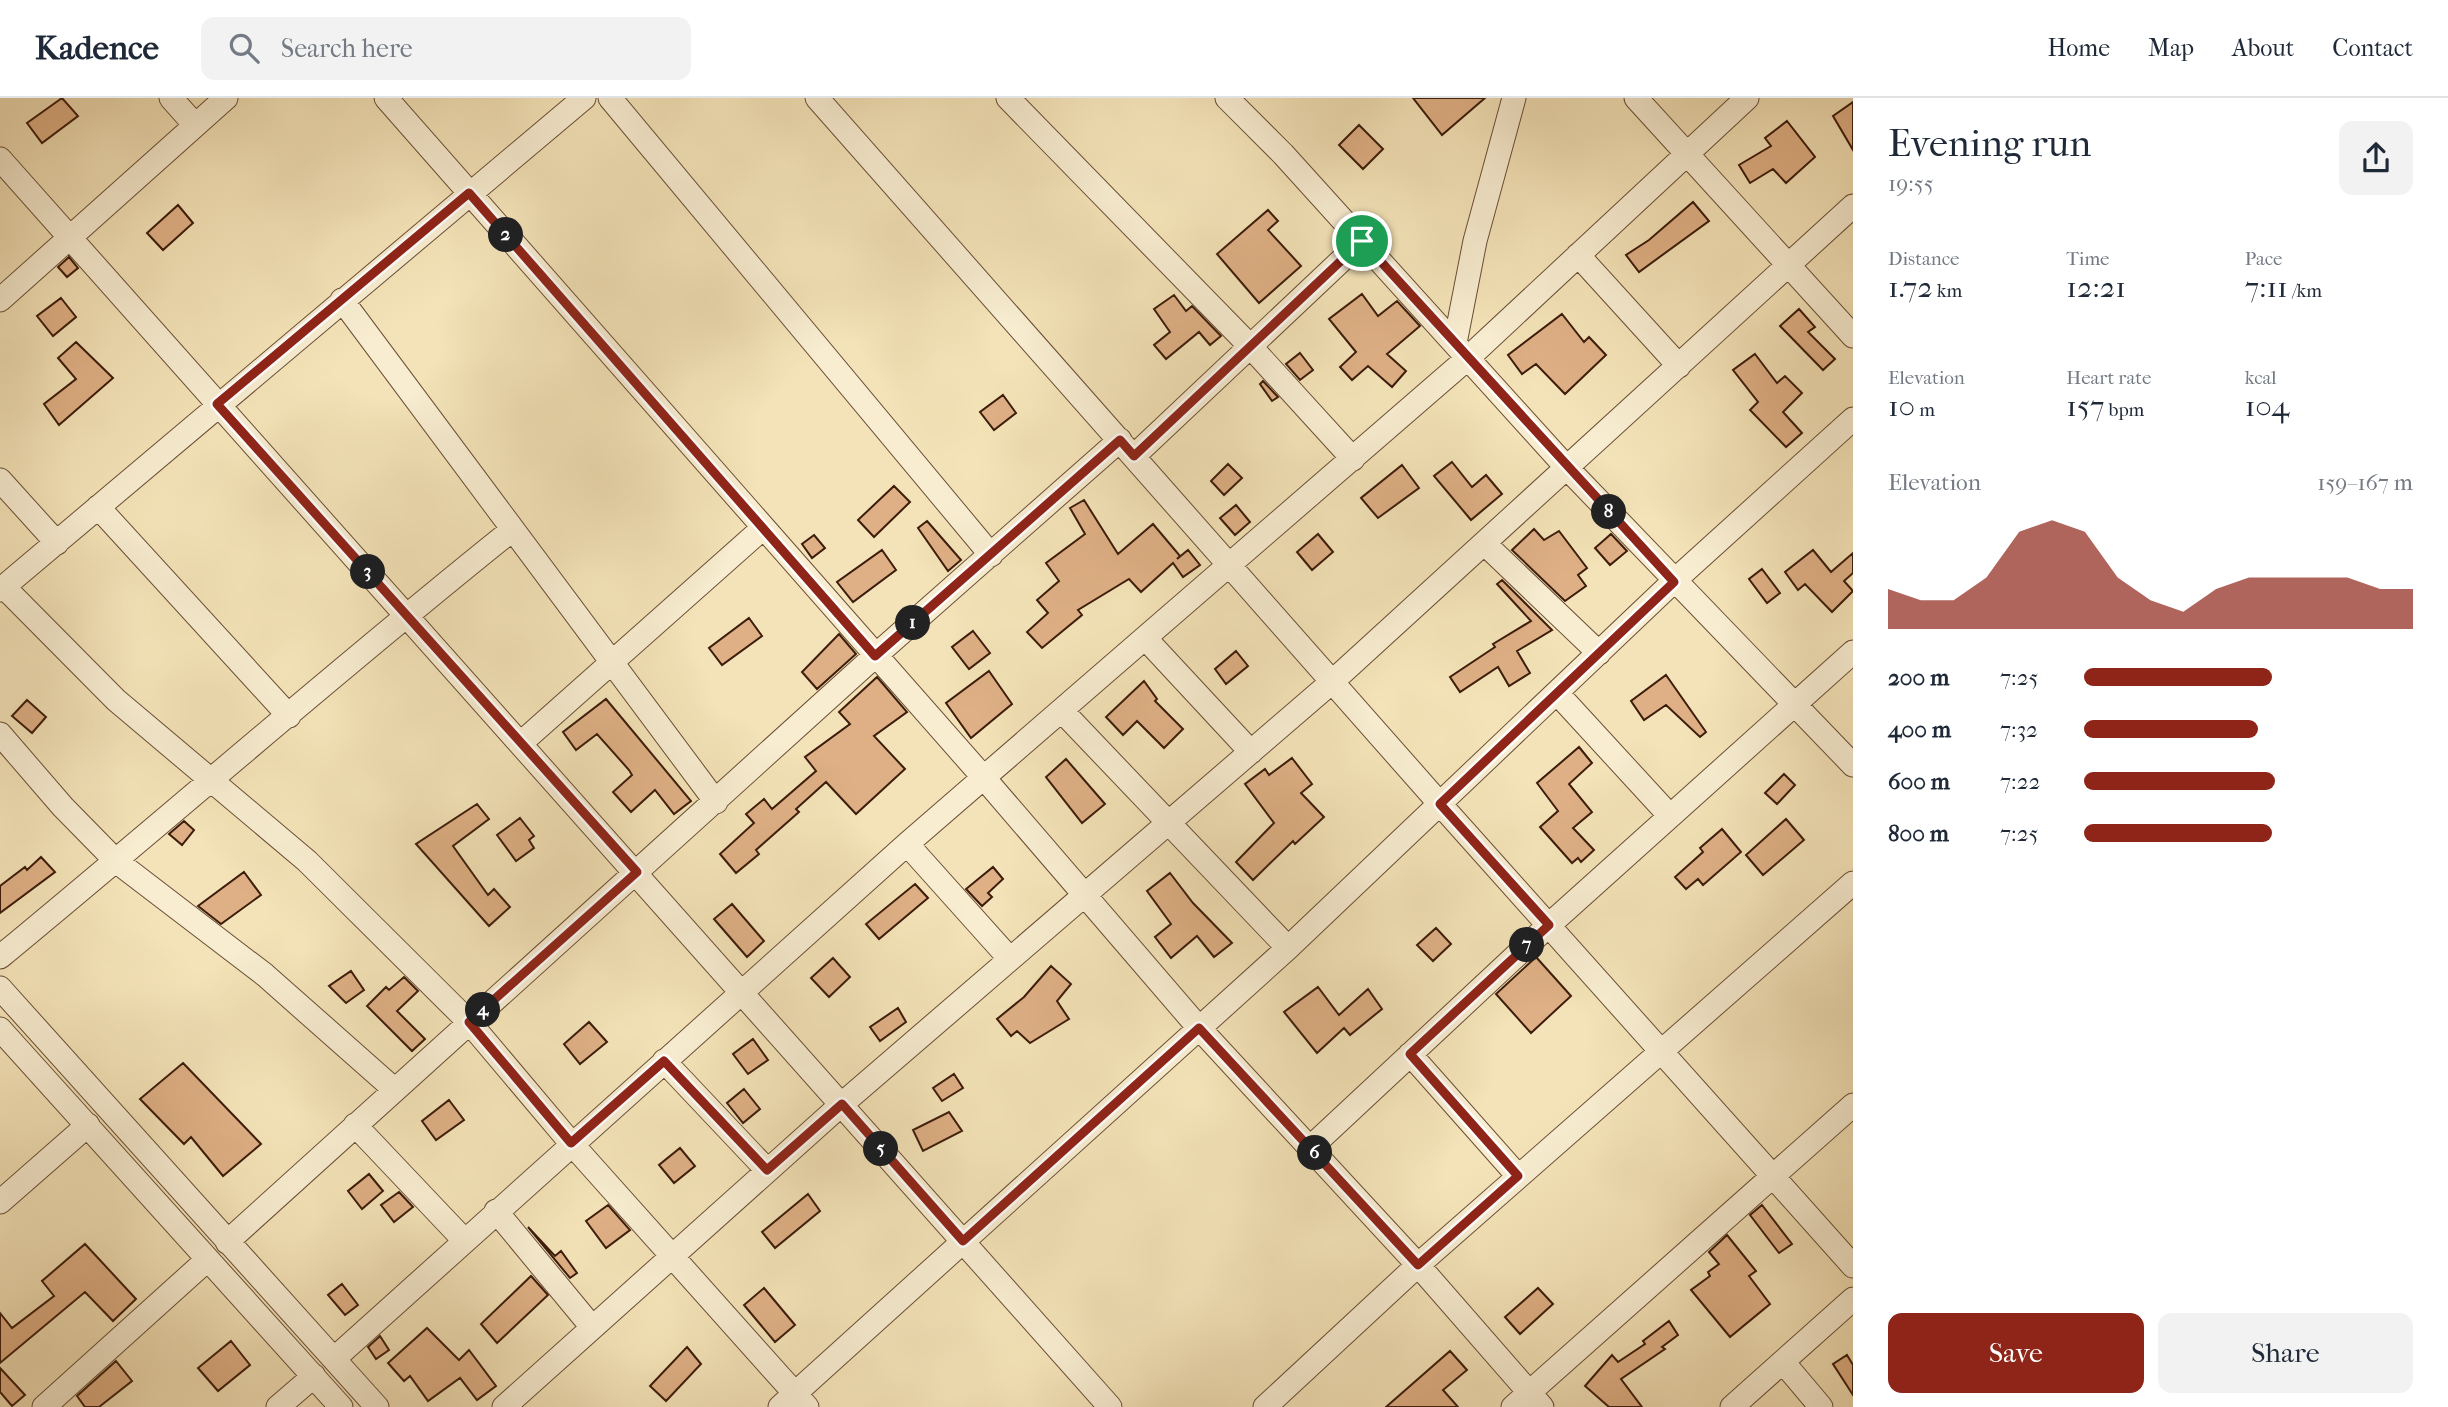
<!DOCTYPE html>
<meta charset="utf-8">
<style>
:root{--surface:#fff;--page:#f2f2f3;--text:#1f2937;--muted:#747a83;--line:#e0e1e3;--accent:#8f2418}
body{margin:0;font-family:"IM FELL French Canon",serif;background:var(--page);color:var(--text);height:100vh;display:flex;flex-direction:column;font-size:26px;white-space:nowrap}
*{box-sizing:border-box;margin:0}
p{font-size:23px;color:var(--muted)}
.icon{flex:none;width:38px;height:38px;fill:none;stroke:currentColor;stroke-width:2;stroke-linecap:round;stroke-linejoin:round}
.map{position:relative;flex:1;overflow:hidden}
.drawer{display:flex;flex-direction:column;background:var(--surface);width:595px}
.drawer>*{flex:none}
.pin{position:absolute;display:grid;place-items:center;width:60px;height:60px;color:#fff;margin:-30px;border:4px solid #fff;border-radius:50%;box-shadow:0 2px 7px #0007}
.km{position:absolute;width:35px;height:35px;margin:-18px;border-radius:50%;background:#222;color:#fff;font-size:19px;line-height:35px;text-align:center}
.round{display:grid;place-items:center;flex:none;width:74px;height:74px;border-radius:14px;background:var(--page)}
.overview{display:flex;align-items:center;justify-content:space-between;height:119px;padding:0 35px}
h1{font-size:38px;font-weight:600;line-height:52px}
.metrics{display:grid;grid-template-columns:repeat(3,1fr);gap:10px;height:119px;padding:7px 35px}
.metrics div{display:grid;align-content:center}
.metrics b{font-size:30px;font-weight:600}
.metrics small{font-size:19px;font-weight:400}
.metrics p{font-size:19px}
.chart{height:196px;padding:14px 35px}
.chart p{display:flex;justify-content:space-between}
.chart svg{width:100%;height:126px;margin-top:7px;fill:var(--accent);opacity:.7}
.button{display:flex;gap:14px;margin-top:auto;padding:14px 35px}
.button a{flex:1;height:80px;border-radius:14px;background:var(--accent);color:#fff;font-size:28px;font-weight:600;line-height:80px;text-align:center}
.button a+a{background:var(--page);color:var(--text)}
ul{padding:0 35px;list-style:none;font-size:23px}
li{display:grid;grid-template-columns:112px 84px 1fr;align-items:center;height:52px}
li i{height:18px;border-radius:9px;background:var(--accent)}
header{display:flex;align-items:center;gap:42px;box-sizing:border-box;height:98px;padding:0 35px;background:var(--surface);border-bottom:2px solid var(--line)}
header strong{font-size:33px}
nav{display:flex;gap:38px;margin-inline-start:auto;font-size:24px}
.search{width:490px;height:63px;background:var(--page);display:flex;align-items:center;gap:18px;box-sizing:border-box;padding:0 24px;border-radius:14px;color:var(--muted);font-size:26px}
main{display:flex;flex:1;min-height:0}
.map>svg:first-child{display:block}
</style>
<header>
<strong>Kadence</strong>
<div class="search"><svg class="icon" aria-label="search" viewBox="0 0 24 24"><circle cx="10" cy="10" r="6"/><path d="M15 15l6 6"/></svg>Search here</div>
<nav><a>Home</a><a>Map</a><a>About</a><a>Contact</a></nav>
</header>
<main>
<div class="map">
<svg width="1853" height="1309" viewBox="0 0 1853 1309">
<rect width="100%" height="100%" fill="#f4e3b8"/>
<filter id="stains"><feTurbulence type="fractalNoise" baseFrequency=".00286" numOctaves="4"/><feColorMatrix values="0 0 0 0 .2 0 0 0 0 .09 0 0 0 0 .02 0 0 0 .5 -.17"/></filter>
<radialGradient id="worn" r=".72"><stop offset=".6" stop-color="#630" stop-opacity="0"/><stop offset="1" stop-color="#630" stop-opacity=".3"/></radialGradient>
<path fill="#dfb085" stroke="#3c1c0b" stroke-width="2" d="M 62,0 L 78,18 L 42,45 L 27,25 Z
M 1413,0 L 1485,0 L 1442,37 Z
M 1853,4 L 1853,52 L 1833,18 Z
M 1787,23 L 1815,59 L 1786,85 L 1773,71 L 1750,85 L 1739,67 L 1771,48 L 1765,40 Z
M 1359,27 L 1383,51 L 1363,71 L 1339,47 Z
M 1693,104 L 1709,123 L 1639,174 L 1626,157 L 1649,142 Z
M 178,107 L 193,125 L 163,152 L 147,135 Z
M 1268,112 L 1278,123 L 1268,132 L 1301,168 L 1259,205 L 1217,156 Z
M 69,159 L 78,170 L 67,179 L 58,169 Z
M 1362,196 L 1378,218 L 1397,203 L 1420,228 L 1387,256 L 1406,273 L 1392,289 L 1368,268 L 1352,282 L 1340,269 L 1356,254 L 1329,221 Z
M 1174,197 L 1186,213 L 1192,208 L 1221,238 L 1210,247 L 1199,234 L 1166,261 L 1154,247 L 1170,234 L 1154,211 Z
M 61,200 L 76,219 L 53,238 L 37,218 Z
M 1799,211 L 1815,229 L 1808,234 L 1835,261 L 1823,272 L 1780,228 Z
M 1562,216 L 1584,244 L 1589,239 L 1606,257 L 1565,296 L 1536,266 L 1522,276 L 1508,257 Z
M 76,244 L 113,280 L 59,327 L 44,306 L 76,281 L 58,260 Z
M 1300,255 L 1313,272 L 1300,282 L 1286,266 Z
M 1755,256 L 1777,285 L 1785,278 L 1802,295 L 1783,314 L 1802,335 L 1786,349 L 1750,312 L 1758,304 L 1733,272 Z
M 1263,283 L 1278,299 L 1272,303 L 1260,286 Z
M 1003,297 L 1016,315 L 994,332 L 980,314 Z
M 1452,364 L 1472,389 L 1486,377 L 1502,396 L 1471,422 L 1434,378 Z
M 1228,366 L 1242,380 L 1224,397 L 1211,383 Z
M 1402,367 L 1419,390 L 1378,420 L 1361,400 Z
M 894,388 L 910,404 L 874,439 L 858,422 Z
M 1084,402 L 1118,456 L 1153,426 L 1180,458 L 1177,461 L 1188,452 L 1200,467 L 1183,479 L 1173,465 L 1141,494 L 1129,481 L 1078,512 L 1082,517 L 1042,550 L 1027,534 L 1048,515 L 1037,502 L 1059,483 L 1046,465 L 1085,436 L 1070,410 Z
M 1236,407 L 1250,424 L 1235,437 L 1220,420 Z
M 927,423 L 961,462 L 948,473 L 918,430 Z
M 1534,431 L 1544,442 L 1559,433 L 1587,470 L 1578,477 L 1586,488 L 1565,503 L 1512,452 Z
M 1318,436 L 1333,454 L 1312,472 L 1297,454 Z
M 1611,436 L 1627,453 L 1610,467 L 1595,450 Z
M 814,437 L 825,450 L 812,460 L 802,446 Z
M 882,452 L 896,472 L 853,504 L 837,484 Z
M 1813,452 L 1831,474 L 1853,455 L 1853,475 L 1844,483 L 1853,493 L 1832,514 L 1805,486 L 1798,492 L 1785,474 Z
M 1762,471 L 1780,495 L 1767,505 L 1749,481 Z
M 1502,482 L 1552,532 L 1517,553 L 1530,575 L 1509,588 L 1498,569 L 1460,594 L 1450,579 L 1495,549 L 1493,546 L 1531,523 L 1497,486 Z
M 749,520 L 762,538 L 722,567 L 709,550 Z
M 973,533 L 990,555 L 969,571 L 952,549 Z
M 839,536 L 856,556 L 817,591 L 802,574 Z
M 1236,553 L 1248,568 L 1226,586 L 1215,571 Z
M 989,573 L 1012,606 L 971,640 L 946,605 Z
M 1666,577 L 1706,634 L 1700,639 L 1666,607 L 1644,622 L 1631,603 Z
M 877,579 L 907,614 L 874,638 L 905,671 L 856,716 L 826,684 L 796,711 L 799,714 L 756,752 L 759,756 L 736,775 L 720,756 L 754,725 L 746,716 L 764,701 L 772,711 L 816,673 L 805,659 L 850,626 L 839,614 Z
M 1144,583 L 1157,601 L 1155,603 L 1183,631 L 1164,650 L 1137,623 L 1123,637 L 1106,619 Z
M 606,601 L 691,703 L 674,716 L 655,692 L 631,714 L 613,694 L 632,677 L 629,672 L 597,636 L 576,652 L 563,634 Z
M 27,602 L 46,619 L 32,635 L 12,618 Z
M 1579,649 L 1592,665 L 1569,686 L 1592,714 L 1573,730 L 1594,752 L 1581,764 L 1578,760 L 1572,765 L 1540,729 L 1558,713 L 1537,685 Z
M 1292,660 L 1312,686 L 1301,695 L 1324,719 L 1295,746 L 1293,743 L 1253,782 L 1236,764 L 1274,725 L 1245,686 L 1265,671 L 1269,677 Z
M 1066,661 L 1105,706 L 1082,725 L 1046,679 Z
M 1784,676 L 1795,687 L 1777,706 L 1765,695 Z
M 477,706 L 489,721 L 453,748 L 488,797 L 494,791 L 510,809 L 489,828 L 416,746 Z
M 520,720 L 534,738 L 529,742 L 534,750 L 516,763 L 497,737 Z
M 1786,721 L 1804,742 L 1763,777 L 1746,757 Z
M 184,723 L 194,732 L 182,747 L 169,736 Z
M 1722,731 L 1741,754 L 1703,787 L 1698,781 L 1686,791 L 1675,779 L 1703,754 L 1700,750 Z
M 41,759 L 55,774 L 0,815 L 0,788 L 25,769 L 27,772 Z
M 993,769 L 1003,781 L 988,795 L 992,799 L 982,808 L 966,791 Z
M 244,774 L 261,797 L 221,826 L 198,808 Z
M 1170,775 L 1193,805 L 1232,845 L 1214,859 L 1197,838 L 1171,860 L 1155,839 L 1171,826 L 1147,793 Z
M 915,786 L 928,800 L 879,841 L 866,826 Z
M 732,806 L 764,843 L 747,859 L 714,821 Z
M 1436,830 L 1451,846 L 1433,863 L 1417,847 Z
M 1536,859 L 1571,898 L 1531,935 L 1496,896 Z
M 833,860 L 850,879 L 829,899 L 811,880 Z
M 1051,868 L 1071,886 L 1057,903 L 1069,921 L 1030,945 L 1017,933 L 1011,938 L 997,921 L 1024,899 Z
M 351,873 L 364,892 L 346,905 L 329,888 Z
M 404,879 L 418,893 L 397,913 L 425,941 L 412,953 L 367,908 L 386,889 L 389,892 Z
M 1318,889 L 1339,917 L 1368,891 L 1382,911 L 1350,937 L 1344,930 L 1317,955 L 1284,914 Z
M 898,910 L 906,924 L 880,943 L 870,929 Z
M 589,924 L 607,944 L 580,966 L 564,946 Z
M 753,941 L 768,962 L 748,976 L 733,956 Z
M 183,965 L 261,1046 L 223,1078 L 191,1039 L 184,1046 L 140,1001 Z
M 954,976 L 963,990 L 942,1003 L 933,990 Z
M 744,991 L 760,1011 L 743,1025 L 727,1005 Z
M 449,1002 L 464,1022 L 436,1042 L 422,1023 Z
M 949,1014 L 962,1033 L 923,1053 L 913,1032 Z
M 680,1050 L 695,1068 L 674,1085 L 659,1067 Z
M 369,1076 L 383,1093 L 362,1111 L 348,1093 Z
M 399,1094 L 413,1109 L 394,1124 L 381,1107 Z
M 808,1096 L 820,1113 L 775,1150 L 762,1134 Z
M 608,1107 L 630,1132 L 606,1150 L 586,1123 Z
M 1762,1107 L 1792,1146 L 1779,1155 L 1750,1117 Z
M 528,1129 L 555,1158 L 561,1153 L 577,1175 L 570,1180 Z
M 1727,1137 L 1756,1173 L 1749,1178 L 1770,1206 L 1730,1239 L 1691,1192 L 1710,1178 L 1708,1174 L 1719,1166 L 1709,1154 Z
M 85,1146 L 136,1201 L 113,1223 L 85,1194 L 0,1265 L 0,1215 L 12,1230 L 54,1198 L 42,1183 Z
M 531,1178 L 548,1197 L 497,1245 L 481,1226 Z
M 342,1186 L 358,1207 L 345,1217 L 328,1197 Z
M 764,1190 L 795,1227 L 775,1244 L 744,1207 Z
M 1538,1190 L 1553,1206 L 1520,1236 L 1505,1219 Z
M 1669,1223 L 1678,1237 L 1662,1249 L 1665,1251 L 1621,1281 L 1642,1309 L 1609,1309 L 1585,1288 L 1612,1257 L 1618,1264 L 1645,1246 L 1643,1243 Z
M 427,1230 L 459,1262 L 469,1252 L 496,1288 L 477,1302 L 460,1280 L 428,1303 L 410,1278 L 404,1283 L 388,1265 Z
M 380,1238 L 389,1252 L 376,1261 L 368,1249 Z
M 231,1243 L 250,1267 L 218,1293 L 198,1270 Z
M 687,1249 L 701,1266 L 666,1303 L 650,1288 Z
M 1450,1253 L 1467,1272 L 1443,1292 L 1458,1309 L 1386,1309 Z
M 1847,1257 L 1853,1267 L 1853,1297 L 1833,1266 Z
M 116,1263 L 132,1283 L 99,1309 L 85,1309 L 77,1298 Z
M 0,1270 L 25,1297 L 12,1308 L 0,1294 Z"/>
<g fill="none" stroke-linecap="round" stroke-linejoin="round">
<g stroke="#6a4e36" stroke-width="25">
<path id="minor" d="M 171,0 L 195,27
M 386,0 L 984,680 L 1199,930 L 1418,1167 L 1542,1309
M 610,0 L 991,457
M 817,0 L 1440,706 L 1853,1168
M 1008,0 L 1250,248 L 1353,361
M 1227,0 L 1283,56 L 1568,371 L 1853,667
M 1636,0 L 1853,238
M 0,61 L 1110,1309
M 1578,157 L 1679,268
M 0,202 L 226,0
M 342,202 L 716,704
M 1455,245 L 1475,143 L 1514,0
M 1134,358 L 1362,143
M 0,382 L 57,445
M 98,409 L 289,618
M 1485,446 L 1599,555
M 4,489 L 116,602 L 307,763 L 469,924 L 571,1045 L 807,1309
M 0,492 L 584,0
M 1146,541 L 1251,654
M 1557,595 L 1670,718
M 1062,613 L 1288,850
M 0,636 L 63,709 L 116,763 L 265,877 L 395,992
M 521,645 L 763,430
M 907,746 L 1010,861
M 0,859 C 171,718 338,571 512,432
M 0,890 L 377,1309
M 0,931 L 341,1309
M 1410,956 L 1518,1078
M 664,963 L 767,1072
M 355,1027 L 464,1142
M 1310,1050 L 1549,827 L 1853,554
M 0,1104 L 88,1027
M 496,1113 L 591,1228
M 227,1144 L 875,558 L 1120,342
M 335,1260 L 907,746 L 1468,260 L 1747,0
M 1783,1264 L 1821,1309
M 44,1309 L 207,1162
M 278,1309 L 314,1278
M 504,1309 L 842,1006 L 1333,583 L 1853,108
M 780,1309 L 1288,850 L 1674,483 L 1853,321
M 1265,1309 L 1418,1167 L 1853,785
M 1513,1309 L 1853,1007
M 1732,1309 L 1853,1201"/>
</g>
<use href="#minor" stroke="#f8edd1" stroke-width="23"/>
</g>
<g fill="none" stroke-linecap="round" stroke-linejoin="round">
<g stroke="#fff" stroke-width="14">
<path id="route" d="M 469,95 L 875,558 L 1120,342 L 1134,358 L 1362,143 L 1674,484 L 1440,706 L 1549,827 L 1410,956 L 1518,1078 L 1418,1167 L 1199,930 L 963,1143 L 842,1006 L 767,1072 L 664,963 L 571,1045 L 469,924 L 637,774 L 217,306 Z"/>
</g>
<use href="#route" stroke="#8f2418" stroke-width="9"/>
</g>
<rect width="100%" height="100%" filter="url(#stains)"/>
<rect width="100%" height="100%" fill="url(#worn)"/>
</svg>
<div class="pin" style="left:1362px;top:143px;background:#1e9e55"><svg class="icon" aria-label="arrive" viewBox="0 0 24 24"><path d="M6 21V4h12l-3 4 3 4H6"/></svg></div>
<b class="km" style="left:913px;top:525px">1</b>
<b class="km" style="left:506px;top:137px">2</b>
<b class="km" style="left:368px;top:474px">3</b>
<b class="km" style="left:483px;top:912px">4</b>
<b class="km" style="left:881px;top:1051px">5</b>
<b class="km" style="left:1315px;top:1055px">6</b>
<b class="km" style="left:1527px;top:847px">7</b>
<b class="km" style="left:1609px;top:414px">8</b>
</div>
<section class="drawer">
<div class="overview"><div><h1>Evening run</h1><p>19:55</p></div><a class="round"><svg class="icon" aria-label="share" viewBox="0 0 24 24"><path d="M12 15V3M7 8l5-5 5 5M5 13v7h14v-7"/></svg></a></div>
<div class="metrics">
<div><p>Distance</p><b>1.72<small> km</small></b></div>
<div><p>Time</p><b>12:21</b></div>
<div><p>Pace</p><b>7:11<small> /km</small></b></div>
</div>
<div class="metrics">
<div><p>Elevation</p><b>10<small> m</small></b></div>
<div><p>Heart rate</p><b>157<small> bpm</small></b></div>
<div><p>kcal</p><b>104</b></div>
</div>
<div class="chart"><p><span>Elevation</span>159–167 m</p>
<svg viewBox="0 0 160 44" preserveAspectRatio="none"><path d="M0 44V30L10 34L20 34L30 26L40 10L50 6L60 10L70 26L80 34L90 38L100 30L110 26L120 26L130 26L140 26L150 30L160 30V44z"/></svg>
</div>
<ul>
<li><b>200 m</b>7:25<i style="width:57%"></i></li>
<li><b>400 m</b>7:32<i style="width:53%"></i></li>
<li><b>600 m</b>7:22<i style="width:58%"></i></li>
<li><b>800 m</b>7:25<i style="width:57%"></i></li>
</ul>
<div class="button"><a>Save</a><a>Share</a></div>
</section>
</main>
